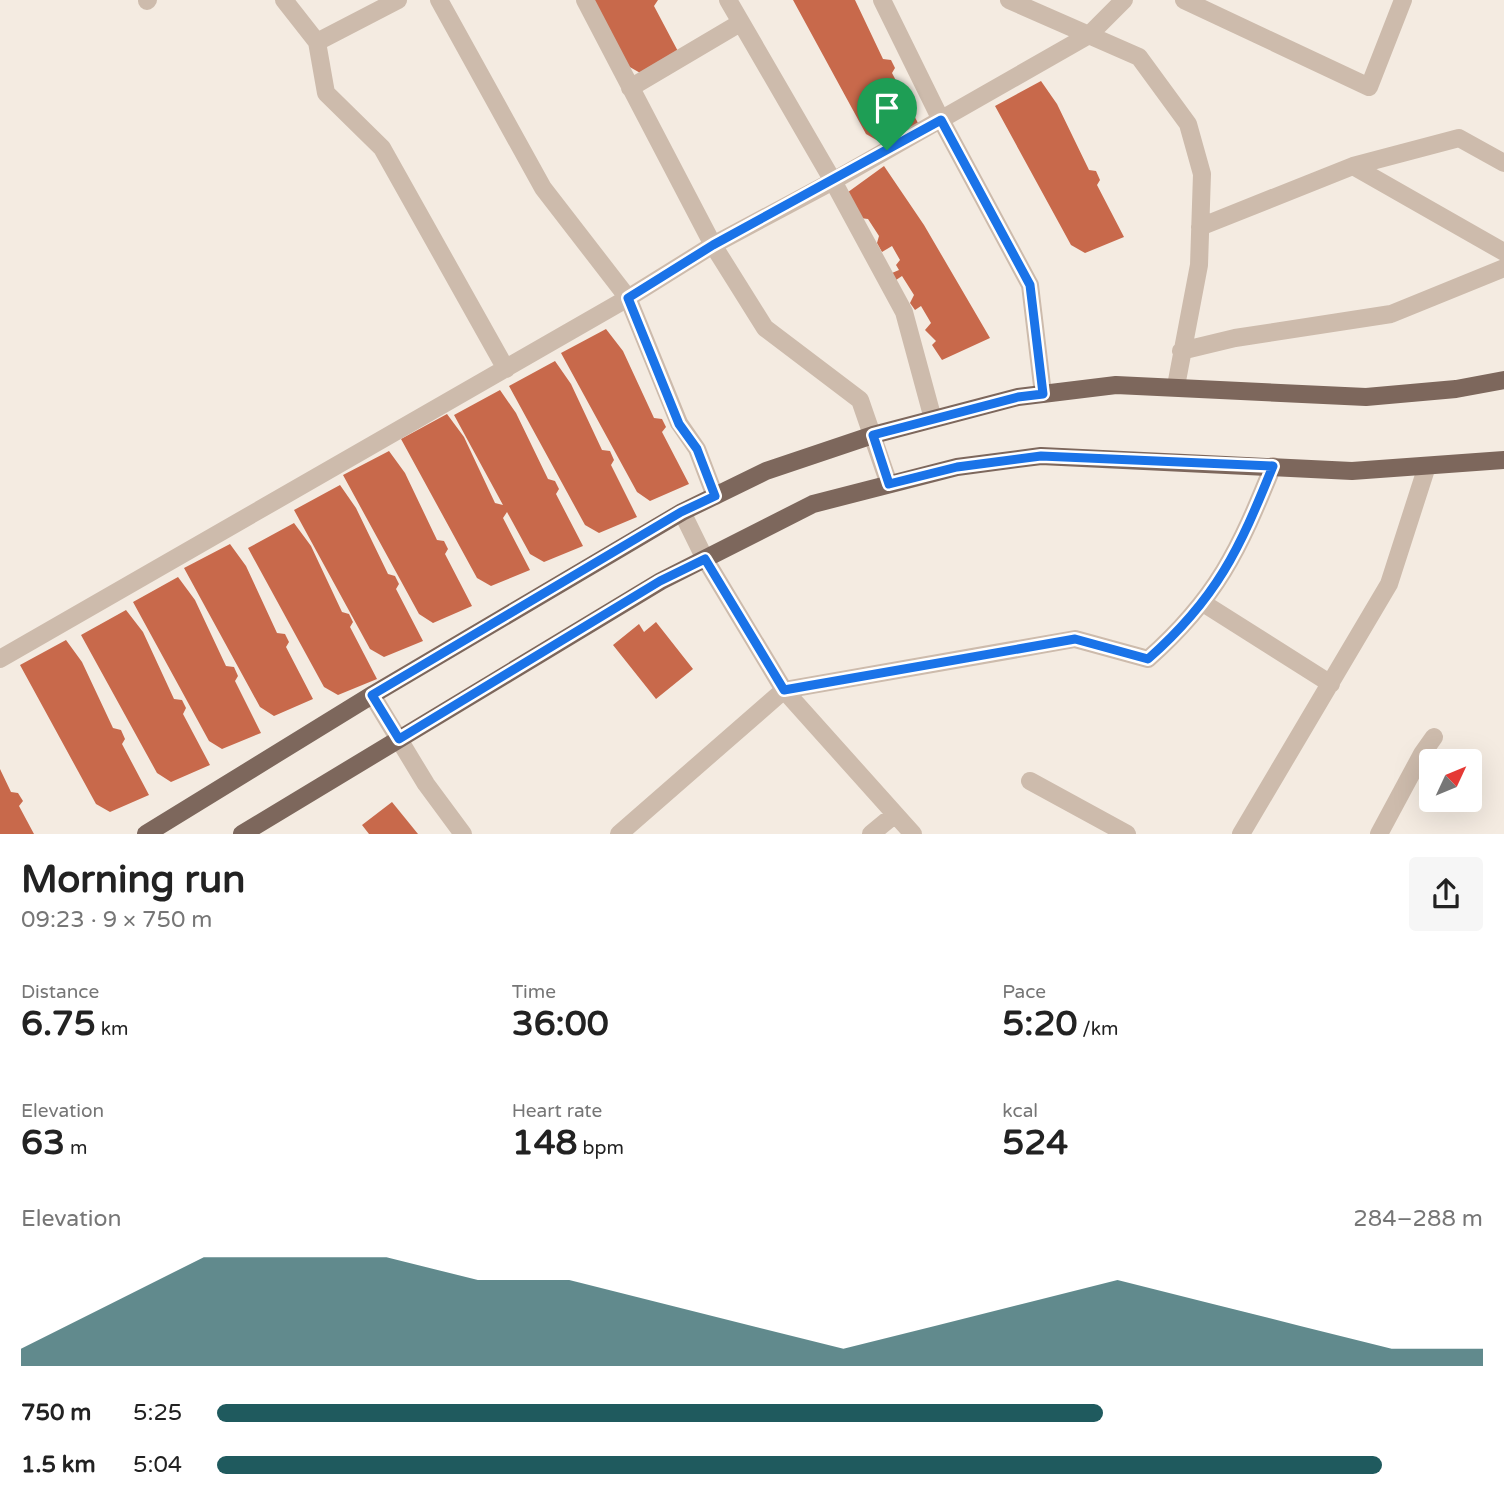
<!DOCTYPE html>
<meta charset="utf-8">
<style>
:root{--surface:#fff;--page:#f6f6f6;--text:#222;--muted:#767676;--accent:#1f5a5e}
body{margin:0;font-family:"Varela Round",sans-serif;background:var(--page);color:var(--text);height:100vh;display:flex;flex-direction:column;font-size:26px;white-space:nowrap}
*{box-sizing:border-box;margin:0}
p{font-size:23px;color:var(--muted)}
.icon{flex:none;width:38px;height:38px;fill:none;stroke:currentColor;stroke-width:2;stroke-linecap:round;stroke-linejoin:round}
.map{position:relative;height:834px;overflow:hidden}
.sheet{display:flex;flex-direction:column;background:var(--surface);flex:1}
.sheet>*{flex:none}
.needle{width:46px;rotate:46deg}
.buttons{position:absolute;left:1419px;top:749px;display:grid;gap:14px}
.buttons a{display:grid;place-items:center;width:63px;height:63px;border-radius:7px;background:var(--surface);box-shadow:0 7px 28px #0002;font-size:35px}
.pin{position:absolute;display:grid;place-items:center;width:60px;height:60px;color:#fff;margin:-72px -30px;border-radius:50% 50% 50% 0;rotate:-45deg;box-shadow:0 0 7px #0007}
.pin .icon{rotate:45deg}
.round{display:grid;place-items:center;flex:none;width:74px;height:74px;border-radius:7px;background:var(--page)}
.summary{display:flex;align-items:center;justify-content:space-between;height:119px;padding:0 21px}
h1{font-size:38px;font-weight:700;line-height:52px}
.figures{display:grid;grid-template-columns:repeat(3,1fr);gap:10px;height:119px;padding:7px 21px}
.figures div{display:grid;align-content:center}
.figures b{font-size:35px;font-weight:700}
.figures small{font-size:19px;font-weight:400}
.figures p{font-size:19px}
.chart{height:196px;padding:14px 21px}
.chart p{display:flex;justify-content:space-between}
.chart svg{width:100%;height:126px;margin-top:7px;fill:var(--accent);opacity:.7}
ul{padding:0 21px;list-style:none;font-size:23px}
li{display:grid;grid-template-columns:112px 84px 1fr;align-items:center;height:52px}
li i{height:18px;border-radius:9px;background:var(--accent)}
.map>svg:first-child{display:block}
</style>
<div class="map">
<svg width="1504" height="834" viewBox="0 0 1504 834">
<rect width="100%" height="100%" fill="#f4ebe1"/>
<path fill="#c8694b" d="M 592,0 L 658,0 L 654,6 L 681,57 L 642,74 L 628,66 Z
M 793,0 L 855,0 L 883,59 L 891,60 L 895,68 L 892,73 L 919,125 L 880,142 L 866,134 Z
M 1041,81 L 1057,104 L 1089,170 L 1096,171 L 1100,180 L 1097,185 L 1124,237 L 1085,253 L 1071,245 L 995,106 Z
M 884,166 L 924,225 L 990,338 L 942,360 L 932,345 L 936,341 L 925,330 L 931,323 L 921,306 L 915,310 L 910,303 L 914,295 L 902,276 L 896,280 L 892,273 L 899,270 L 896,265 L 900,260 L 892,246 L 882,252 L 877,243 L 879,236 L 868,219 L 860,218 L 844,195 Z
M 606,329 L 623,351 L 654,418 L 662,419 L 666,427 L 662,432 L 689,484 L 650,501 L 637,492 L 561,353 Z
M 555,361 L 571,384 L 602,450 L 610,451 L 614,460 L 611,465 L 637,517 L 599,533 L 585,525 L 509,386 Z
M 500,390 L 516,413 L 548,479 L 555,481 L 559,489 L 556,494 L 583,546 L 544,562 L 530,554 L 507,512 L 503,518 L 530,570 L 491,586 L 477,578 L 401,439 L 447,414 L 464,437 L 495,503 L 503,505 L 454,415 Z
M 389,451 L 405,473 L 437,540 L 444,541 L 448,549 L 445,554 L 472,606 L 433,623 L 419,614 L 343,475 Z
M 340,485 L 356,508 L 388,574 L 395,576 L 399,584 L 396,589 L 423,641 L 384,657 L 370,649 L 294,510 Z
M 294,523 L 311,546 L 342,612 L 349,614 L 353,622 L 350,627 L 377,679 L 338,695 L 324,687 L 248,548 Z
M 230,544 L 246,566 L 277,633 L 285,634 L 289,642 L 286,647 L 313,699 L 274,716 L 260,707 L 184,568 Z
M 178,577 L 195,600 L 226,666 L 234,667 L 238,676 L 235,681 L 261,733 L 222,749 L 209,741 L 133,602 Z
M 126,610 L 143,632 L 174,699 L 182,700 L 186,708 L 183,714 L 210,765 L 171,782 L 157,773 L 81,635 Z
M 656,622 L 693,669 L 656,699 L 613,645 L 639,624 L 644,632 Z
M 66,640 L 82,662 L 113,728 L 121,730 L 125,739 L 122,744 L 149,795 L 110,812 L 96,804 L 20,665 Z
M 0,769 L 11,792 L 18,793 L 23,801 L 19,806 L 34,834 L 0,834 Z
M 392,802 L 418,834 L 369,834 L 362,825 Z"/>
<g fill="none" stroke-linecap="round" stroke-linejoin="round">
<path stroke="#cdbbac" stroke-width="18" d="M 284,0 L 317,42 L 326,93 L 382,148 L 506,369
M 439,0 L 543,188 L 628,298 L 679,423 L 697,449 L 715,496
M 585,0 L 713,245 L 765,328 L 860,400 L 889,484
M 728,0 L 833,181 L 904,312 L 933,419
M 882,0 L 941,120 L 1030,285 L 1043,394
M 1009,0 L 1139,57 L 1188,124 L 1202,174 L 1199,265 L 1176,386
M 1184,0 L 1369,87 L 1403,0
M 147,1 L 148,0
M 317,42 L 398,0
M 630,88 L 740,23
M 1353,166 L 1459,138 L 1504,163
M 1200,227 L 1353,166 L 1504,252
M 1181,351 L 1235,338 L 1391,314 L 1504,268
M 1203,603 L 1331,684
M 0,659 L 628,298 L 713,245 L 833,181 L 1089,35 L 1124,0
M 372,695 L 426,784 L 463,834
M 1030,781 L 1127,834
M 619,834 L 784,690 L 705,559 L 682,512
M 871,834 L 894,815
M 913,834 L 784,690 L 1075,639 L 1148,659 C 1217,598 1239,550 1273,466
M 1241,834 L 1389,584 L 1427,466
M 1379,834 L 1422,754 L 1434,737"/>
<path stroke="#7d675c" stroke-width="18" d="M 146,834 L 372,695 L 682,512 L 766,471 L 873,435 L 1018,397 L 1116,385 L 1366,397 L 1456,389 L 1504,380
M 242,834 L 661,581 L 813,504 L 957,467 L 1041,456 L 1352,471 L 1504,460"/>
</g>
<g fill="none" stroke-linecap="round" stroke-linejoin="round">
<g stroke="#fff" stroke-width="14">
<path id="route" d="M 941,120 L 1030,285 L 1043,394 L 1018,397 L 873,435 L 889,484 L 957,467 L 1041,456 L 1273,466 C 1239,550 1217,598 1148,659 L 1075,639 L 784,690 L 705,559 L 660,581 L 399,739 L 372,695 L 681,512 L 715,496 L 697,449 L 679,424 L 628,298 L 713,245 Z"/>
</g>
<use href="#route" stroke="#1a73e8" stroke-width="9"/>
</g>
</svg>
<div class="buttons">
<a><svg class="needle" viewBox="-14 -14 28 28"><path d="M0-13l5 13h-10z" fill="#e53935"/><path d="M0 13l5-13h-10z" fill="#767676"/></svg></a>
</div>
<div class="pin" style="left:887px;top:150px;background:#1e9e55"><svg class="icon" aria-label="arrive" viewBox="0 0 24 24"><path d="M6 21V4h12l-3 4 3 4H6"/></svg></div>
</div>
<section class="sheet">
<div class="summary"><div><h1>Morning run</h1><p>09:23 · 9 × 750 m</p></div><a class="round"><svg class="icon" aria-label="share" viewBox="0 0 24 24"><path d="M12 15V3M7 8l5-5 5 5M5 13v7h14v-7"/></svg></a></div>
<div class="figures">
<div><p>Distance</p><b>6.75<small> km</small></b></div>
<div><p>Time</p><b>36:00</b></div>
<div><p>Pace</p><b>5:20<small> /km</small></b></div>
</div>
<div class="figures">
<div><p>Elevation</p><b>63<small> m</small></b></div>
<div><p>Heart rate</p><b>148<small> bpm</small></b></div>
<div><p>kcal</p><b>524</b></div>
</div>
<div class="chart"><p><span>Elevation</span>284–288 m</p>
<svg viewBox="0 0 160 44" preserveAspectRatio="none"><path d="M0 44V38L10 22L20 6L30 6L40 6L50 14L60 14L70 22L80 30L90 38L100 30L110 22L120 14L130 22L140 30L150 38L160 38V44z"/></svg>
</div>
<ul>
<li><b>750 m</b>5:25<i style="width:70%"></i></li>
<li><b>1.5 km</b>5:04<i style="width:92%"></i></li>
</ul>
</section>
